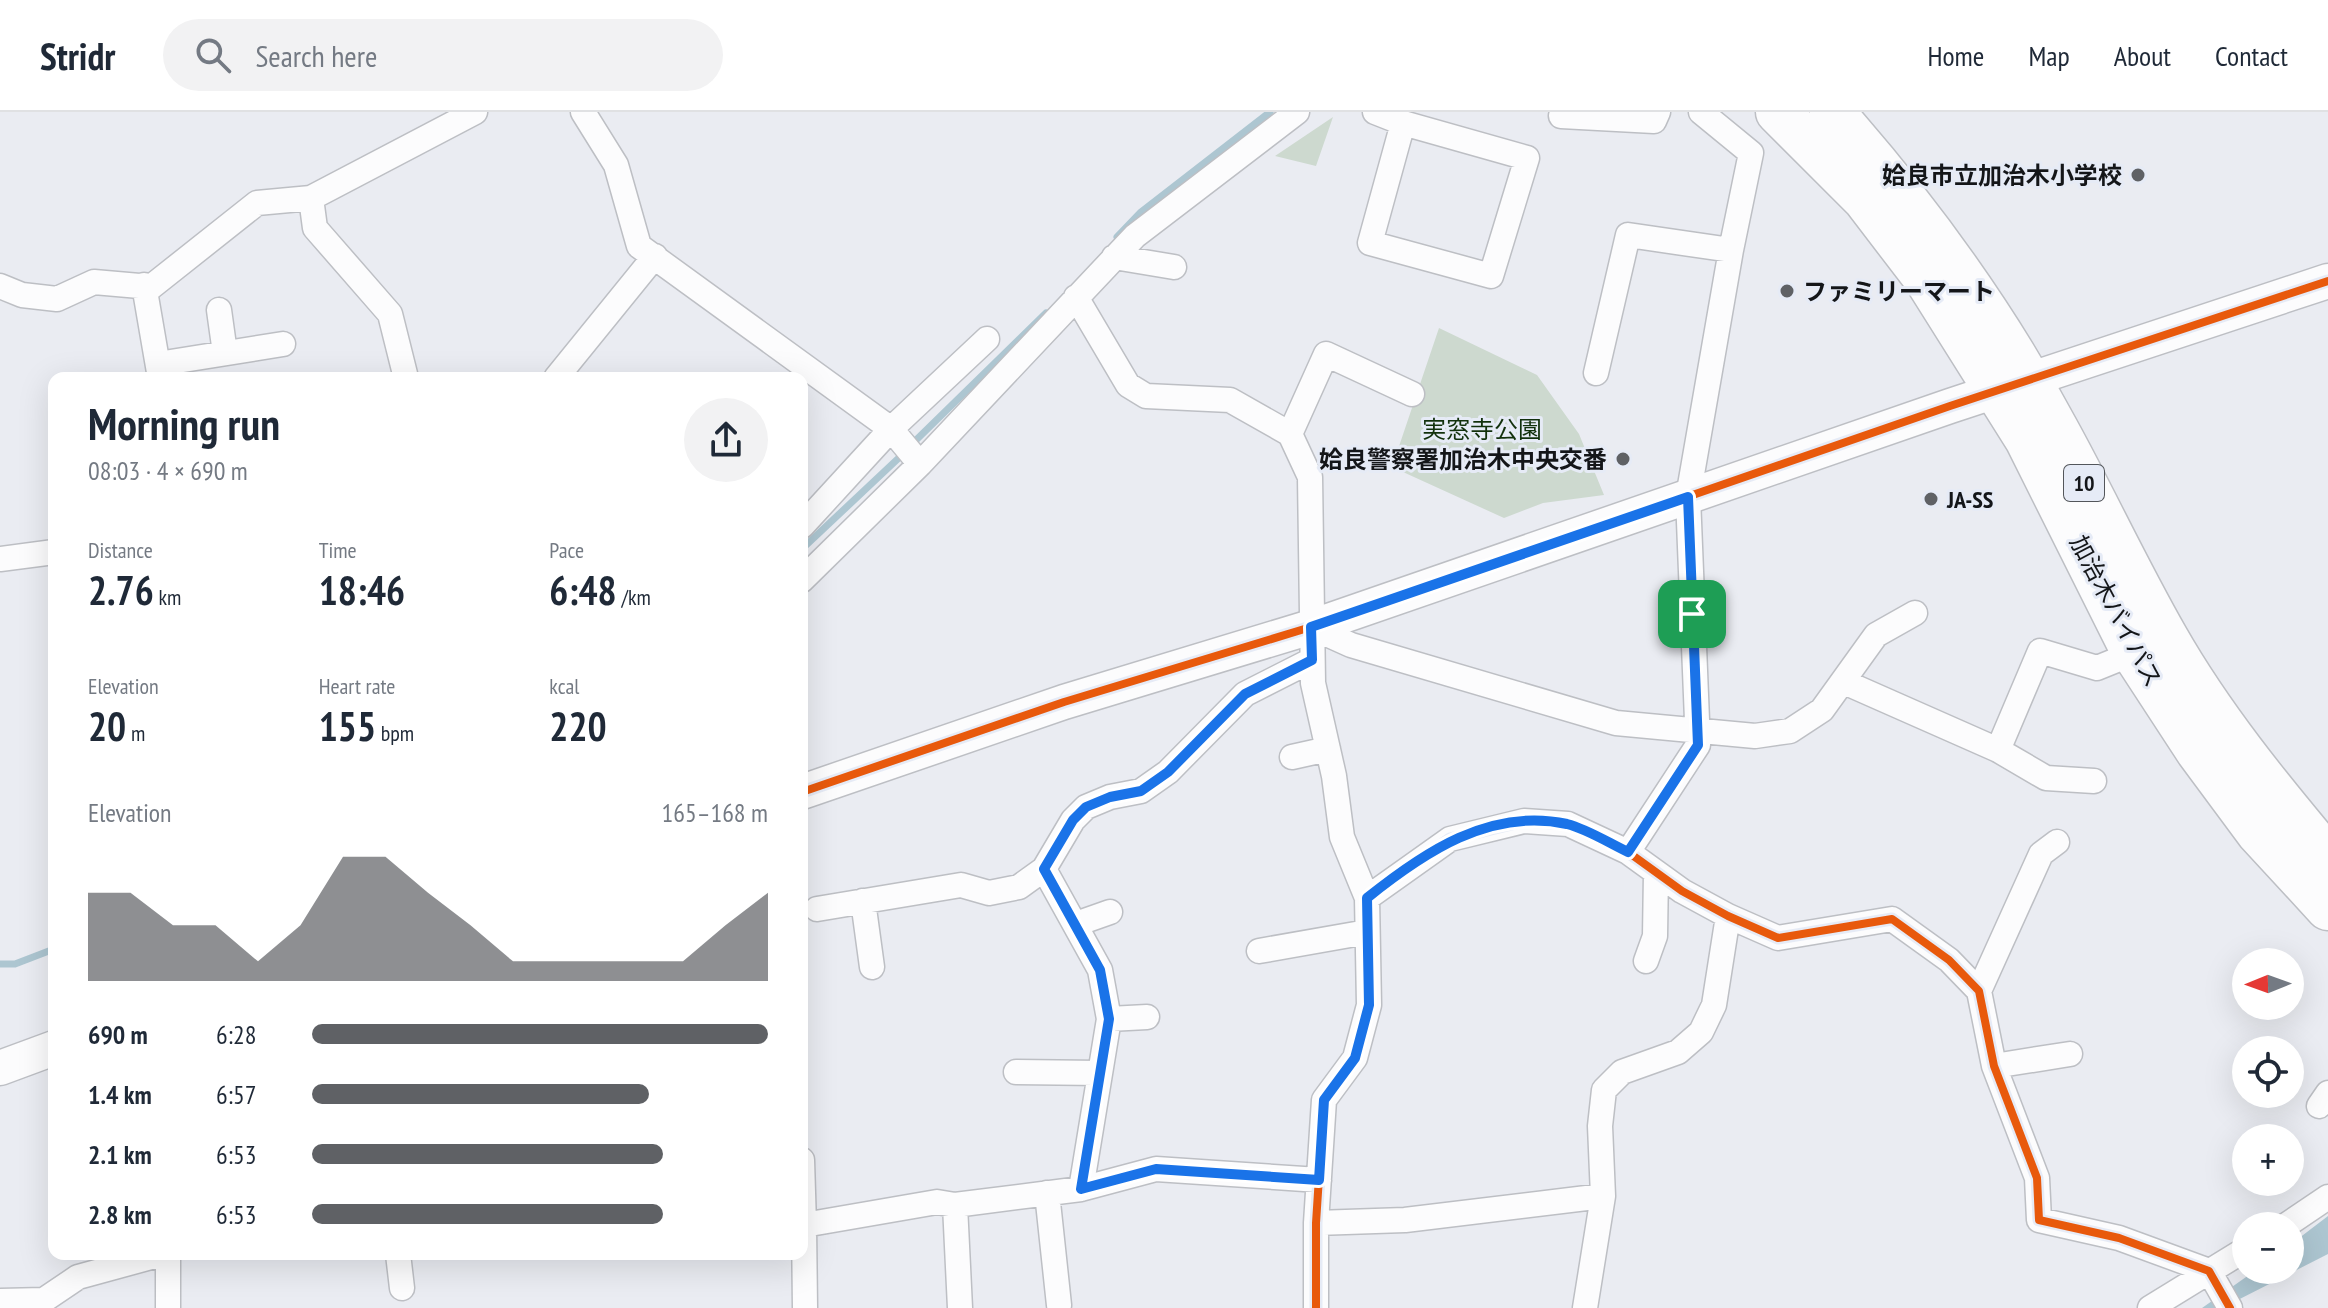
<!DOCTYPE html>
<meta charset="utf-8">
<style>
:root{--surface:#fff;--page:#f2f2f3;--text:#1f2937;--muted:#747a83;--line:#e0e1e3;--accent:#5f6165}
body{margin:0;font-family:"PT Sans Narrow","Noto Sans JP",sans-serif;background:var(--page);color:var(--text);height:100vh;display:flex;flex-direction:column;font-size:30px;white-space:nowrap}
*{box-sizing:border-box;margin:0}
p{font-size:26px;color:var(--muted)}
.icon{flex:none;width:44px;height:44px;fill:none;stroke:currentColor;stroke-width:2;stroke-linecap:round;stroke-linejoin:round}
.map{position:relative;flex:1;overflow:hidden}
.panel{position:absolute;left:48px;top:260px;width:760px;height:888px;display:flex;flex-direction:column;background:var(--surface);border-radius:16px;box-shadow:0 8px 32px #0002}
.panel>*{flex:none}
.needle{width:52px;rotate:269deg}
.tools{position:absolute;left:2232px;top:836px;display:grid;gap:16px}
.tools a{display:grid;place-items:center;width:72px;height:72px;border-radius:50%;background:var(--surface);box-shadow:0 8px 32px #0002;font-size:40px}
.pin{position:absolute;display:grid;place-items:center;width:68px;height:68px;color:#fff;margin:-34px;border-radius:16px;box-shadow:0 4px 12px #0006}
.round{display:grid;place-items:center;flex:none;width:84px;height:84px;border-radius:42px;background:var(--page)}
.head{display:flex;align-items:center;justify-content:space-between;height:136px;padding:0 40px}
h1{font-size:44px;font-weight:600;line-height:60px}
.figures{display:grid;grid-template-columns:repeat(3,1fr);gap:12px;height:136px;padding:8px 40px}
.figures div{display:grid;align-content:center}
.figures b{font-size:40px;font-weight:600}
.figures small{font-size:22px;font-weight:400}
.figures p{font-size:22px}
.chart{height:224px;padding:16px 40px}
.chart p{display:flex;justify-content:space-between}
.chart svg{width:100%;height:144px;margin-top:8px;fill:var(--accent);opacity:.7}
ul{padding:0 40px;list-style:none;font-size:26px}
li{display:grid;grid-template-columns:128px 96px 1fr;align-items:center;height:60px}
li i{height:20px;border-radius:10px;background:var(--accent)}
header{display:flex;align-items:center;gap:48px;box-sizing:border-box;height:112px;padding:0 40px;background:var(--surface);border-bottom:2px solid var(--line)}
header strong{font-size:38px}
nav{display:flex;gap:44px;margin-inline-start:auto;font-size:28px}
.search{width:560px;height:72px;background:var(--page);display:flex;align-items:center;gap:20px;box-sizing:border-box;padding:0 28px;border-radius:44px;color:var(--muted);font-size:30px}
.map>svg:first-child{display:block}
</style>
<header>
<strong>Stridr</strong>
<div class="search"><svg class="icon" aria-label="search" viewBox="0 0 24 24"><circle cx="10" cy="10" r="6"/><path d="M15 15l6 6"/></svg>Search here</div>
<nav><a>Home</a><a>Map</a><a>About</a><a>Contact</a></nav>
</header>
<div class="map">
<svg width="2328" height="1196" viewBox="0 0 2328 1196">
<rect width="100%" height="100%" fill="#eaecf2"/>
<path fill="#cdd9cf" d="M 1333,5 L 1316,54 L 1275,44 Z
M 1439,216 L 1537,263 L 1579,322 L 1604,383 L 1543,391 L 1504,406 L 1392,355 Z"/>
<path fill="#adc6d1" d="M 2328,1104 L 2328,1142 L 2222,1196 L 2202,1196 L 2256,1158 L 2290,1158 L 2290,1133 Z"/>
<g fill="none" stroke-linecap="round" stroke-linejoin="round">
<path stroke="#adc6d1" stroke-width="7" d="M 1117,125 L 1141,100 L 1270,0
M 912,332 L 1046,201
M 802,437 L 903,342
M 0,852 L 15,852 L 54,837"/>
<g stroke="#bdbfc4" stroke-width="27">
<path id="street" d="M 583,0 L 616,53 L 639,134 L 891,317 L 920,352
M 1375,0 L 1403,11 L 1370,131 L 1491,164 L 1527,46 L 1403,11
M 1701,0 L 1751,41 L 1731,138
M 1561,4 L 1654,9 L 1658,0
M 311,86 L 315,116 L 390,202 L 406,266
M 1114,145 L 1174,155
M 144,173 L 160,266
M 0,174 L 22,183 L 57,187 L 94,170 L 151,175 L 257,91 L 311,86 L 475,0
M 1076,185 L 1128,273 L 1146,284 L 1230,288 L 1290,322 L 1310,365 L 1313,571 L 1334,664 L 1342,725 L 1367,786
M 219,198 L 225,241
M 158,252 L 283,232
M 1596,261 L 1628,123 L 1731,138 L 1688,385 L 1698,633 L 1628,740
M 556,266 L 655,144
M 1290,322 L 1326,242 L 1412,282
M 802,414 L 891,317 L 987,227
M 0,447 L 54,440
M 802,468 L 920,352 L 1135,124 L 1297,0
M 1311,515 L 1351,533 L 1616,611 L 1755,624 L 1790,619 L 1822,598 L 1876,523 L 1915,501
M 1844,570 L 1998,638
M 1292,645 L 1328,637
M 2094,669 L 2046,666 L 1998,638 L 2040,539 L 2097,556 L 2134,541
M 863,789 L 872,855
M 817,797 L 961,773 L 989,781 L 1019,775 L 1044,757
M 1076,812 L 1110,800
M 1259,839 L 1367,820
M 1646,849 L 1655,824 L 1656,761
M 1979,879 L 2041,742 L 2057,730
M 1109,907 L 1147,905
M 1994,954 L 2070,942
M 1016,960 L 1100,961
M 2319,994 L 2328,981
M 802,1048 L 804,1113 L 937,1090 L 955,1093 L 1081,1077 L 1156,1057 L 1319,1068
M 1081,1077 L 1109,907 L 1100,858 L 1044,757 L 1073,708 L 1086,695 L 1110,685 L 1141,679 L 1168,660 L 1245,582 L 1312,548
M 1047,1081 L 1059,1193
M 955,1093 L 960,1196
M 1316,1111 L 1405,1108 L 1603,1084
M 804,1113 L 805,1196
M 2285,1114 L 2328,1085
M 168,1142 L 168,1196
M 398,1142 L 402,1176
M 0,1189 L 44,1188 L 78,1165 L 162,1142
M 1316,1196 L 1316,1111 L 1324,988 L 1355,946 L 1369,893 L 1367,786 L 1450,727 L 1524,709 L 1568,712 L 1628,740 L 1682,779 L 1728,804 L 1778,826 L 1892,807 L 1949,848 L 1979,879 L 1994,954 L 2037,1066 L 2039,1108 L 2119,1126 L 2209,1159 L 2230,1196
M 1585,1196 L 1603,1084 L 1600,1014 L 1604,978 L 1622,960 L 1678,940 L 1701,920 L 1714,893 L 1728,804
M 2150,1196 L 2246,1137"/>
</g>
<g stroke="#bdbfc4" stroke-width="37">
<path id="secondary" d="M 802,680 L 1064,590 L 1311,515 L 1950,294 L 2328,169
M 0,956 L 54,936"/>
</g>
<g stroke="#bdbfc4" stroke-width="47">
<path id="highway" d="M 1778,0 L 1865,87 L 1927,168 L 2027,327 L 2134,541 L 2198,639 L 2258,720 L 2328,796
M 1832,0 C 1917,96 1995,203 2056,317 C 2094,386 2127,458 2166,526 C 2211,605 2270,677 2328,746"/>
</g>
<use href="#street" stroke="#fcfcfd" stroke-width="24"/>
<use href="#secondary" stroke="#fcfcfd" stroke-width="34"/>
<use href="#highway" stroke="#fcfcfd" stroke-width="44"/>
<g stroke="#e6ebf6" stroke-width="13">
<path id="cycleway" d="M 802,680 L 1064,590 L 1311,515 L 1950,294 L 2328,169
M 1316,1196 L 1316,1111 L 1324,988 L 1355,946 L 1369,893 L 1367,786 L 1450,727 L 1524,709 L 1568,712 L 1628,740 L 1682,779 L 1728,804 L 1778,826 L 1892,807 L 1949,848 L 1979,879 L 1994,954 L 2037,1066 L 2039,1108 L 2119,1126 L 2209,1159 L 2230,1196"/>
</g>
<use href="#cycleway" stroke="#e8590c" stroke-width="8"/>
</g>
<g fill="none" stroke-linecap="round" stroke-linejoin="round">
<g stroke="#fff" stroke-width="16">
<path id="route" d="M 1688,385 L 1698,633 L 1628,740 C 1609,731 1587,717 1567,712 C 1490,695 1423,741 1367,786 L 1369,893 L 1355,946 L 1324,988 L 1319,1068 L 1156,1057 L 1081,1077 L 1109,907 L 1100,858 L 1044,757 L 1073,708 L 1086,695 L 1110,685 L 1141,679 L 1168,660 L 1245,582 L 1312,548 L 1311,515 Z"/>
</g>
<use href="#route" stroke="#1a73e8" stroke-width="10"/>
</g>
<g fill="#5f6165" stroke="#e6ebf6" stroke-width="3">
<circle cx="2138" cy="63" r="8"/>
<circle cx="1787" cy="179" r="8"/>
<circle cx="1623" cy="347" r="8"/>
<circle cx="1931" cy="387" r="8"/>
</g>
<g text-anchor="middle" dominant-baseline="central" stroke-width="6" stroke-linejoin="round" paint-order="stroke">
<rect fill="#e6ebf6" stroke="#53565b" stroke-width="2" x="2064" y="353" width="40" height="36" rx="6"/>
<g font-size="22" font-weight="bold" fill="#141619">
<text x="2084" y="371">10</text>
</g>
<g font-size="24" font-weight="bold" fill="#141619" stroke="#e6ebf6" text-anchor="end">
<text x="2122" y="63">姶良市立加治木小学校</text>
<text x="1803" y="179" text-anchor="start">ファミリーマート</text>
<text x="1607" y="347">姶良警察署加治木中央交番</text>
<text x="1947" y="387" text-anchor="start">JA-SS</text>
</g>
<g font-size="24" fill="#12310c" stroke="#e6ebf6">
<text x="1482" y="317">実窓寺公園</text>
</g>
<g font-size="24" fill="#141619" stroke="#e6ebf6">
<text transform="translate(2116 499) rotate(62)">加治木バイパス</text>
</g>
</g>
</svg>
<div class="tools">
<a><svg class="needle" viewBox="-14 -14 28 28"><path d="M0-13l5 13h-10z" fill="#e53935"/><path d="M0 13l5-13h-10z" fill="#747a83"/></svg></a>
<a><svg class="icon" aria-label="locate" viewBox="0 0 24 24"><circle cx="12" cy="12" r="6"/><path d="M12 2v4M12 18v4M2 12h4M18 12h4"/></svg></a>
<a>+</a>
<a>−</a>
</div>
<div class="pin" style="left:1692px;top:502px;background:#1e9e55"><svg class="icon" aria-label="arrive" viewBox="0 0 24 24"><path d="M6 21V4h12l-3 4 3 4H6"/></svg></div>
<section class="panel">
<div class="head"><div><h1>Morning run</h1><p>08:03 · 4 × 690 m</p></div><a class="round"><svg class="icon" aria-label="share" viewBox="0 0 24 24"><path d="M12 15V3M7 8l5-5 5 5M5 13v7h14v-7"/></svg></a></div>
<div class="figures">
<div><p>Distance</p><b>2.76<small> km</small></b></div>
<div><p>Time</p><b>18:46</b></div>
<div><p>Pace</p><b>6:48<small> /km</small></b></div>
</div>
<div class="figures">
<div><p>Elevation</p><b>20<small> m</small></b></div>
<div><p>Heart rate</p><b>155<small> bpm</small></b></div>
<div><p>kcal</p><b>220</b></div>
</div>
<div class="chart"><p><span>Elevation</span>165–168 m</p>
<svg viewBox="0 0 160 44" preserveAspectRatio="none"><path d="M0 44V17L10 17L20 27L30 27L40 38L50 27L60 6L70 6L80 17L90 27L100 38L110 38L120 38L130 38L140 38L150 27L160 17V44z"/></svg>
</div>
<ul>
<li><b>690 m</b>6:28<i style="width:100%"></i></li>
<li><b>1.4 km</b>6:57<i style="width:74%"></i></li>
<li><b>2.1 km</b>6:53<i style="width:77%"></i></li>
<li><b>2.8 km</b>6:53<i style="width:77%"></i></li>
</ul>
</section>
</div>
